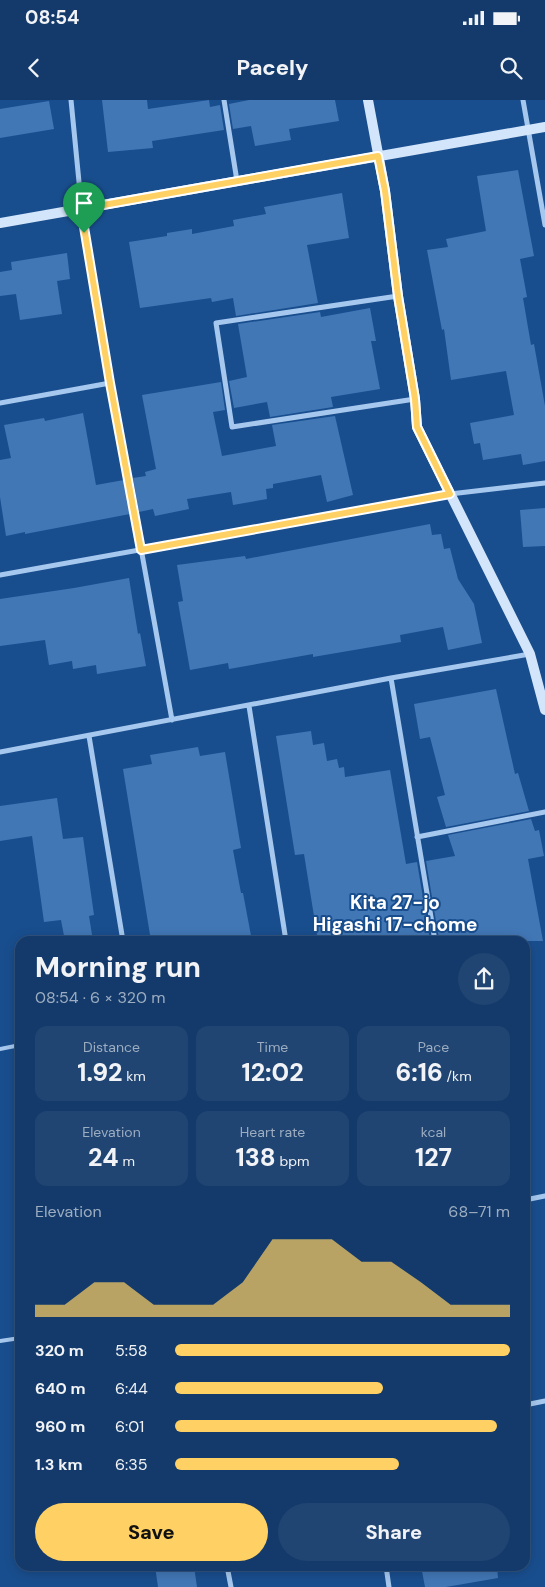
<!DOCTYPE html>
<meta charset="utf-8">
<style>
:root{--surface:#133a6a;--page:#204572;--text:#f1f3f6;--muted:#9dadc1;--line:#32547e;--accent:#ffd063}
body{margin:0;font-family:"DM Sans",sans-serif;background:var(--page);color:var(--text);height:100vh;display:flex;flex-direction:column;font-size:19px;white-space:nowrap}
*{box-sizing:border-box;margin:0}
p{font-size:16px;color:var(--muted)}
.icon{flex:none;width:28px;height:28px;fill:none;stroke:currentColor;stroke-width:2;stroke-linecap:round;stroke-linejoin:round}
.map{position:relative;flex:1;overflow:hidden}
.sheet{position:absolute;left:15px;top:836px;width:515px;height:635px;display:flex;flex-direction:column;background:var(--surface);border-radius:15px;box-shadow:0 2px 12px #0003,0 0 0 1px var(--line)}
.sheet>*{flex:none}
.pin{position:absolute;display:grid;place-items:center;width:42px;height:42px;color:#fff;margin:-51px -21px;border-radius:50% 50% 50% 0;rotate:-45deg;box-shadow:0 0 5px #0007}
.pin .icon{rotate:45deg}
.round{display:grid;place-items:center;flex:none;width:52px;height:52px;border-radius:26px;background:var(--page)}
.summary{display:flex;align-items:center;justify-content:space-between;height:85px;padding:0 20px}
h1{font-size:28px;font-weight:800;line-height:38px}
.stats{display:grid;grid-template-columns:repeat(3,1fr);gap:8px;height:85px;padding:5px 20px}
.stats div{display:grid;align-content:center;border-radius:12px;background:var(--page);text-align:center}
.stats b{font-size:25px;font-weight:800}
.stats small{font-size:14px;font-weight:400}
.stats p{font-size:14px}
.chart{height:140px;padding:10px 20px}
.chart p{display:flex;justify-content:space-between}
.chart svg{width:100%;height:90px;margin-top:5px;fill:var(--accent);opacity:.7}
.cta{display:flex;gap:10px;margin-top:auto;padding:10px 20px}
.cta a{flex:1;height:58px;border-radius:30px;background:var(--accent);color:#111;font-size:20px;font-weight:800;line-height:58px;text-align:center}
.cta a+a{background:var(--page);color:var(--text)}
ul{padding:0 20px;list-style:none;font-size:16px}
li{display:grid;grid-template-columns:80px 60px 1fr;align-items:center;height:38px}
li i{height:12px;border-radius:6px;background:var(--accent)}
.status{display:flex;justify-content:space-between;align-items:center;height:35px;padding:0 25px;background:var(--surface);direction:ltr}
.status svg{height:14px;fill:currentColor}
header{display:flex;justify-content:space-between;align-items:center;height:65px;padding:0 20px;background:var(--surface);font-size:22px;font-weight:800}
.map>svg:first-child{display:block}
</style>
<div class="status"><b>08:54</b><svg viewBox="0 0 49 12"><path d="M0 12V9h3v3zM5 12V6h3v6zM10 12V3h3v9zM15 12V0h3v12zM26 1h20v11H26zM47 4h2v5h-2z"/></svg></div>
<header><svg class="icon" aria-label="back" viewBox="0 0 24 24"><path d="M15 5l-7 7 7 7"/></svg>Pacely<svg class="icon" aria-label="search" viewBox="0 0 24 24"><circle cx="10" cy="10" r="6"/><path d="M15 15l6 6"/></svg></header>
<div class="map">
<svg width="545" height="1487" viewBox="0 0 545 1487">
<rect width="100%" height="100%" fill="#194e8e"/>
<path fill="#4277b6" d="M 102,0 L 147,0 L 148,9 L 209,0 L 210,7 L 220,5 L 224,30 L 152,41 L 153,48 L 108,52 Z
M 249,0 L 335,0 L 339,21 L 289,29 L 291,40 L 255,46 L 251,26 L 233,29 L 229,4 Z
M 49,1 L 54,29 L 0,38 L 0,9 Z
M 518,70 L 534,156 L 520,159 L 527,197 L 523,198 L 531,245 L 534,244 L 545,306 L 545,361 L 523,365 L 521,354 L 483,360 L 480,343 L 474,344 L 470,323 L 514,315 L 506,271 L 451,280 L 444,229 L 442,230 L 427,150 L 448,147 L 446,139 L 486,131 L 477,76 Z
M 342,93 L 349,138 L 307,145 L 318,203 L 236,216 L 233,198 L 212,202 L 211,198 L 140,208 L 129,142 L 167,136 L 167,133 L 192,129 L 192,134 L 234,126 L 233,120 L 266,114 L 264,107 Z
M 67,153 L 70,179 L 57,181 L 62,214 L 20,220 L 16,194 L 0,196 L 0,172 L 12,170 L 11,162 Z
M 370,208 L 376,241 L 371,241 L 380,289 L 331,297 L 333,307 L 270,317 L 267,302 L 234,308 L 229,281 L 247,277 L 238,224 L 320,212 L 321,217 Z
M 221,282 L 225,310 L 213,312 L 222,356 L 276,346 L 272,325 L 335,316 L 353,395 L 327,402 L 321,375 L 273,384 L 273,388 L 266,389 L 267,399 L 233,405 L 231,392 L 187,399 L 189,409 L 155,416 L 153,409 L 139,412 L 133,378 L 146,376 L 145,372 L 156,369 L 142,295 Z
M 83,313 L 96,385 L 124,380 L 130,414 L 25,434 L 25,432 L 6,436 L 0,397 L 0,360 L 11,358 L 4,325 L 44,318 L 45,321 Z
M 545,408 L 545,446 L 523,447 L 520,410 Z
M 430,424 L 432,435 L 441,434 L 444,449 L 450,448 L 458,479 L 474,504 L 482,543 L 448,550 L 443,527 L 400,535 L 401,542 L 313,557 L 313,554 L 229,569 L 228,563 L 190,570 L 178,502 L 183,501 L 177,465 L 245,456 L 246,459 Z
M 129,478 L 138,534 L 140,533 L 146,566 L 97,574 L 96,565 L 73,569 L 72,561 L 49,565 L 45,540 L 0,546 L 0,499 L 74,488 Z
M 496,589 L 515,674 L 518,673 L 529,711 L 446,727 L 437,697 L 445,695 L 430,637 L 420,639 L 414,604 Z
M 311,631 L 313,645 L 324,643 L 327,661 L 337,659 L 339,668 L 344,667 L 345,677 L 390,670 L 406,764 L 417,762 L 430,840 L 318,841 L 304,754 L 295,755 L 276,636 Z
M 198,647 L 200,656 L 225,652 L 241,748 L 233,750 L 241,793 L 243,793 L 252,841 L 151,841 L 123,669 L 152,664 L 150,655 Z
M 57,698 L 63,739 L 83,737 L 94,815 L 89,816 L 93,841 L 65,841 L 61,820 L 44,822 L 32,736 L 0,741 L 0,706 Z
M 531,719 L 535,731 L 539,730 L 544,756 L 528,759 L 543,841 L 460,841 L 459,836 L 439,839 L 426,761 L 455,756 L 448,735 Z
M 155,1466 L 194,1466 L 197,1487 L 158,1487 Z
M 421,1466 L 497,1466 L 498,1478 L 446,1487 L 425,1487 Z"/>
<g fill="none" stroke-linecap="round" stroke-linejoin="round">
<path stroke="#a6c8ee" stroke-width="4" d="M 0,949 L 20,945
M 0,1241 L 20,1238"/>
<path stroke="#a6c8ee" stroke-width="5" d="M 71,0 L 84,133 L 172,620
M 224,0 L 237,81
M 523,0 L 545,125
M 398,196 L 216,223 L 232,327 L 415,299
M 0,303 L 110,283
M 0,475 L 450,394 L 545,383
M 391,578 L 435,841
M 249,606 L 286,841
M 89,636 L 123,841
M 0,652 L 391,578 L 530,554
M 417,737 L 545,712
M 525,1100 L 545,1096
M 525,1305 L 545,1301
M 227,1466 L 231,1487
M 386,1466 L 389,1487"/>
<path stroke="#d3e5fa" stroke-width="10" d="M 368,0 L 385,91 L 398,196 L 415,299 L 417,327 L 530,554 L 545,610
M 0,123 L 545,27"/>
</g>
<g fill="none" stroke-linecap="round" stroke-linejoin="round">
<g stroke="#fff" stroke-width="10">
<path id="route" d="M 378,56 L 385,91 L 398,196 L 415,299 L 417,327 L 450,394 L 141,450 L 110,283 L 81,109 Z"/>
</g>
<use href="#route" stroke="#ffd063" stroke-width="6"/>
</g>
<g text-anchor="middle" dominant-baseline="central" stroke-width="4" stroke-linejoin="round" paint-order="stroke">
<g font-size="19" font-weight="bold" fill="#fff" stroke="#194e8e">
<text x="395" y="802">Kita 27-jo<tspan x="395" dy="22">Higashi 17-chome</tspan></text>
</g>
</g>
</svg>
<div class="pin" style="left:84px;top:133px;background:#1e9e55"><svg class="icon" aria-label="arrive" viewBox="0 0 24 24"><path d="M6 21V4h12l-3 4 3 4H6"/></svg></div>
<section class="sheet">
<div class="summary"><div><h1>Morning run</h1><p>08:54 · 6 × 320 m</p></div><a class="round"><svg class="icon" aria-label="share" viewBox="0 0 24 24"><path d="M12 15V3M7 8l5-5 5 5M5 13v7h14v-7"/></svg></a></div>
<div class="stats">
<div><p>Distance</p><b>1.92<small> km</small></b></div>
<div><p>Time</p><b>12:02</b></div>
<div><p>Pace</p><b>6:16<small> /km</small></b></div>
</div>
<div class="stats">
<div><p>Elevation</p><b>24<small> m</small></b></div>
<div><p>Heart rate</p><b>138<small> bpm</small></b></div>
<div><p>kcal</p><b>127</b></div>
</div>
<div class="chart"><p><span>Elevation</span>68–71 m</p>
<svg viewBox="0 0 160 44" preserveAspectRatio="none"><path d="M0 44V38L10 38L20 27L30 27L40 38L50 38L60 38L70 27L80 6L90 6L100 6L110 17L120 17L130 27L140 38L150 38L160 38V44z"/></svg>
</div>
<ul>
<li><b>320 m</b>5:58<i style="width:100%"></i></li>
<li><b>640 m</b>6:44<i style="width:62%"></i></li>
<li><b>960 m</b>6:01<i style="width:96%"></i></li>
<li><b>1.3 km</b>6:35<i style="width:67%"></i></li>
</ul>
<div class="cta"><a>Save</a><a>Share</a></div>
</section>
</div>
